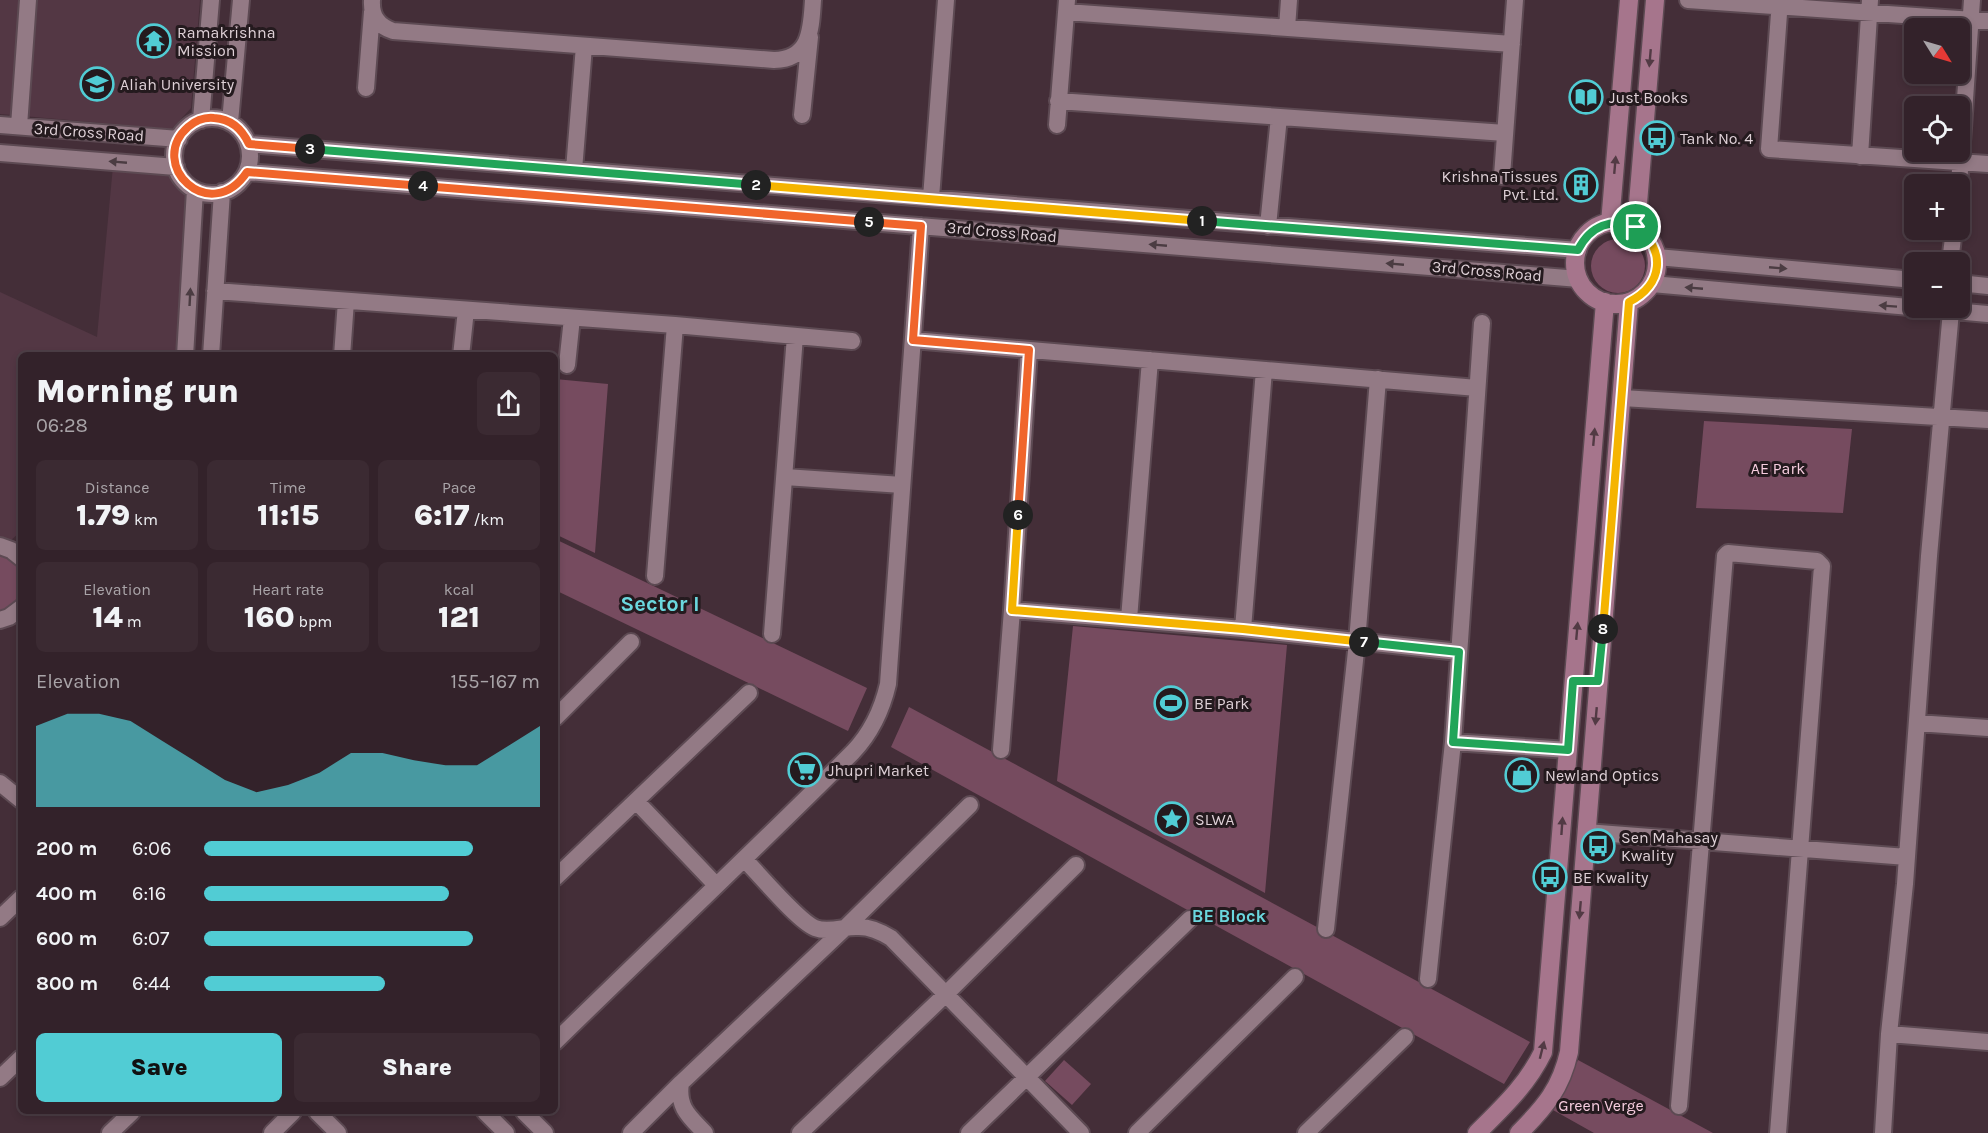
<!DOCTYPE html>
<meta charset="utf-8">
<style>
:root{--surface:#33222a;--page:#3b2a32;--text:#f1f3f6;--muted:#a9a4a8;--line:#4e3f47;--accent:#51ccd4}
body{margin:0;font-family:Karla,sans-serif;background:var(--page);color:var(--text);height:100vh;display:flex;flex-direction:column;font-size:22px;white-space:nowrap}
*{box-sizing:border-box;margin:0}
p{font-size:20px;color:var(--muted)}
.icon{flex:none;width:33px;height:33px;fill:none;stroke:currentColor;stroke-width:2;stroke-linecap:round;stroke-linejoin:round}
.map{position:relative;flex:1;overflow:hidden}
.panel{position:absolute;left:18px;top:352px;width:540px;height:762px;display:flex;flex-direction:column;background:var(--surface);border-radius:9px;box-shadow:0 3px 9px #0003,0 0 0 2px var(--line)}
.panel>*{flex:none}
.needle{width:39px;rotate:127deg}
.fabs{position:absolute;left:1904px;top:18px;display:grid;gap:12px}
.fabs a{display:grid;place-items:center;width:66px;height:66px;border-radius:9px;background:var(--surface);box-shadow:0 3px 9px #0003,0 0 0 2px var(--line);font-size:30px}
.pin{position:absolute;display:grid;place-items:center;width:51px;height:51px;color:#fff;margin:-26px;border:3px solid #fff;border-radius:50%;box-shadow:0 2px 6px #0007}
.km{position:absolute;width:30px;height:30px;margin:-15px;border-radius:50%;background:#222;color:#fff;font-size:16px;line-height:30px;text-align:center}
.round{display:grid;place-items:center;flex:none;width:63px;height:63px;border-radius:9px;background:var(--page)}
.headline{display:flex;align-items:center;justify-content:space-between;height:102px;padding:0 18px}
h1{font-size:33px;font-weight:800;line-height:45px}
.metrics{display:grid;grid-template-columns:repeat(3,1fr);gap:9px;height:102px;padding:6px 18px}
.metrics div{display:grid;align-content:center;border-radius:9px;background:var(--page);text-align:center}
.metrics b{font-size:30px;font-weight:800}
.metrics small{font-size:16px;font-weight:400}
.metrics p{font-size:16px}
.chart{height:168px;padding:12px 18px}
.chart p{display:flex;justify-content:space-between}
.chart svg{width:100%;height:108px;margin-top:6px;fill:var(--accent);opacity:.7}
.primary-button{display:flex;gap:12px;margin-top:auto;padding:12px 18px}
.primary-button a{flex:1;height:69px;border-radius:9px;background:var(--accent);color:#111;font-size:24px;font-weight:800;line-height:69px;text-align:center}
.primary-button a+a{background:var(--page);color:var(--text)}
ul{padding:0 18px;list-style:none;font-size:20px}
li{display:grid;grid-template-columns:96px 72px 1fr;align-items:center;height:45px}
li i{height:15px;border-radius:8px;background:var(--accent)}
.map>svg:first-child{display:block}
</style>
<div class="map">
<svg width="1988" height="1133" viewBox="0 0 1988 1133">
<rect width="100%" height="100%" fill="#442e38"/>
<path fill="#533744" d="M 0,0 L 200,0 L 191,108 L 172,129 L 0,114 Z
M 113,166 L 172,173 L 188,197 L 181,355 L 21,356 L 21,531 L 9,542 L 0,540 L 0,292 L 97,337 Z"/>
<path fill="#764b5f" d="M1591 266a27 27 0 1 1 54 0a27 27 0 1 1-54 0Z
M 555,379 L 608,384 L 595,553 L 555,534 Z
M 1704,421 L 1852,429 L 1843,513 L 1696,508 Z
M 555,539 L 867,688 L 848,731 L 555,590 Z
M 0,556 C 31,564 27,601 0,612 Z
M 1073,626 L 1287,645 L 1265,893 L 1057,781 Z
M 909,707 L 1530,1042 L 1504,1084 L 891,747 Z
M 1064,1060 L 1091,1084 L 1072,1105 L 1045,1081 Z
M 1578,1060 L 1713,1133 L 1594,1133 L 1553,1110 Z"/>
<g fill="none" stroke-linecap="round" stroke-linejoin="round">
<g stroke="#5d4a53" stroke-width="20">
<path id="minor" d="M 372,0 C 371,16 378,26 393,31 L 774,60 C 811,59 811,29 813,0
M 1688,0 L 1988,21
M 1780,0 L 1769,149 L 1988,164
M 1066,12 L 1512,44
M 1287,28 L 1289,0
M 366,88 L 372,12
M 1058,101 L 1505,133
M 802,115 L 810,37
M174 156a38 38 0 1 1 76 0a38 38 0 1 1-76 0Z
M 201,120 L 211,0
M 230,122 L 241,0
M 0,125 L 179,139
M 1057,125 L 1067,0
M 19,126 L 28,0
M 249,144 L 1578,250
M 0,153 L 176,167
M 1860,156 L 1870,0
M 574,170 L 584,46
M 247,172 L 1579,279
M 1502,176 L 1515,0
M 1959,184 L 1972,0
M 931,198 L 946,0
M 1268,226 L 1279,117
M 1657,257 L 1914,280
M 1950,262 L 1954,230
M 1959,283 L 1988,286
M 1652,284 L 1988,314
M 215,291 L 675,325
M 913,340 L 1477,388
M 1029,350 L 1012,610 L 1243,629 L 1459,652
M 185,356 L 195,190
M 211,356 L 222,192
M 342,356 L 346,301
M 461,356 L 466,310
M 567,365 L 572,318
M 1622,398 L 1988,420
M 785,477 L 902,485
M 0,546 L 11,550 L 21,558
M 655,576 L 675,325 L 852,341
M 1129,619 L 1150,360
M 0,620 L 9,617 L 21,608
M 1243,629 L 1264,370
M 772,634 L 795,336
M 555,718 L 631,642
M 1917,723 L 1988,728
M 1453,742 L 1568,750
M 1001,750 L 1012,610
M 0,783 L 21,800
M 636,801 L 716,885
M 1586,832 L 1907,857
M 745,860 C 761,876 797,920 815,928 C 828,933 843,927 856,927 C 869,926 880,931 891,938 L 1081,1133
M 555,878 L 749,693
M 0,918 L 21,898
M 1326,929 L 1357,642 L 1378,379
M 1428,979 L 1453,742 L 1482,323
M 1889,1034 L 1988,1042
M 555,1042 C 654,945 755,850 853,752 C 871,733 882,710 888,684 L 921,226
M 0,1078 L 21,1058
M 1679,1106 L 1725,556 L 1728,553 L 1817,561 L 1822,566 L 1778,1133
M 317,1112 L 338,1133
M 485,1112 L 506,1133
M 524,1112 L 545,1133
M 110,1133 L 132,1112
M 272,1133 L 293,1112
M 631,1133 L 681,1083
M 705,1133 C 690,1117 677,1108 681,1083 L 845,928 L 970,805
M 800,1133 L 946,994 L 1076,865
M 969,1133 L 1190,919
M 1137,1133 L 1295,977
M 1306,1133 L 1405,1037
M 1883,1133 L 1889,1034 L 1905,884 L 1929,556 L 1951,311"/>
</g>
<g stroke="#5d4a53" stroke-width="21">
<path id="major" d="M1575 263a41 41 0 1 1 82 0a41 41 0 1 1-82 0Z
M 1610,223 L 1629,0
M 1636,227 L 1655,0
M 1477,1133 C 1502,1108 1527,1085 1543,1052 L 1605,302
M 1519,1133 C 1545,1107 1561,1088 1569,1052 L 1629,302"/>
</g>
<use href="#minor" stroke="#937a85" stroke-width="16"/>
<use href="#major" stroke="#a6758c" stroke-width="18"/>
</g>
<defs><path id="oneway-solid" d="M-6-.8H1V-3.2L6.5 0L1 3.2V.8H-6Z" transform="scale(1.5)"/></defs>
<g fill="#523a44">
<use href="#oneway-solid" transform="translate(1650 58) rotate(95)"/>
<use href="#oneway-solid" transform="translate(1615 165) rotate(-85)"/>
<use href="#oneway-solid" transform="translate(1594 437) rotate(-85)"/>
<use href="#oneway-solid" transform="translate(1577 631) rotate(-85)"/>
<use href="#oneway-solid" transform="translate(1596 716) rotate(95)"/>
<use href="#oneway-solid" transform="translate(1562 826) rotate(-86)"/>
<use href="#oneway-solid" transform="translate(1580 910) rotate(95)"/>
<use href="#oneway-solid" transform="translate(1542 1050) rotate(-76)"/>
</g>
<g fill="#4b3c42">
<use href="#oneway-solid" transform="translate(118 162) rotate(-175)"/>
<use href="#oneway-solid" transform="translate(1158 245) rotate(-175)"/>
<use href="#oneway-solid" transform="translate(1395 264) rotate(-175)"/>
<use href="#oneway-solid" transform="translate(1778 268) rotate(5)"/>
<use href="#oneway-solid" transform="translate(1694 288) rotate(-175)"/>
<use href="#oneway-solid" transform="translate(190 297) rotate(-87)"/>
<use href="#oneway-solid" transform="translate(1888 306) rotate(-176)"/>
</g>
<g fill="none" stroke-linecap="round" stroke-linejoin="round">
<g stroke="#fff" stroke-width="12">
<path id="split-1" d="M 1202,221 L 1578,250 C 1590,226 1612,217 1636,227"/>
</g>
<g stroke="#fff" stroke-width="12">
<path id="split-2" d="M 756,185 L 1202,221"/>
</g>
<g stroke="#fff" stroke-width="12">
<path id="split-3" d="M 310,149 L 756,185"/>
</g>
<g stroke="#fff" stroke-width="12">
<path id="split-4" d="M 310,149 L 249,144 C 242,129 231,119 214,118 C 204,117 195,121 188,127 C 146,164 210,227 247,172 L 423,186"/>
</g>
<g stroke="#fff" stroke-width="12">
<path id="split-5" d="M 423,186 L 869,222"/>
</g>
<g stroke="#fff" stroke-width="12">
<path id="split-6" d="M 869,222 L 921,226 L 913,340 L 1029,350 L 1018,515"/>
</g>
<g stroke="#fff" stroke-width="12">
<path id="split-7" d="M 1018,515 L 1012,610 L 1243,629 L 1364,642"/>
</g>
<g stroke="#fff" stroke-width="12">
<path id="split-8" d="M 1364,642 L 1459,652 L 1453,742 L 1568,750 L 1573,681 L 1598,681 L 1603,629"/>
</g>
<g stroke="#fff" stroke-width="12">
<path id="split-9" d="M 1603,629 L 1629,302 C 1663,285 1667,250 1636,227"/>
</g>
<use href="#split-1" stroke="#22a559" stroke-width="8"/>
<use href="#split-2" stroke="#f5b400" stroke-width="8"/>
<use href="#split-3" stroke="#22a559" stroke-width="8"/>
<use href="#split-4" stroke="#f0652b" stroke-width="8"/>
<use href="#split-5" stroke="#f0652b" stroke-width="8"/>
<use href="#split-6" stroke="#f0652b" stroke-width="8"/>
<use href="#split-7" stroke="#f5b400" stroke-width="8"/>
<use href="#split-8" stroke="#22a559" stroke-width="8"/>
<use href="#split-9" stroke="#f5b400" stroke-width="8"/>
</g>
<defs>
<g id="temple-ring" transform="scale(1.725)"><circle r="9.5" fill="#241a1e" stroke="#51ccd4" stroke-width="1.5"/><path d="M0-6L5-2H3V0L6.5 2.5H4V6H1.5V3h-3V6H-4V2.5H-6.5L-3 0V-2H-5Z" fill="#51ccd4"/></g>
<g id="school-ring" transform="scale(1.725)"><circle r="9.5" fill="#241a1e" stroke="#51ccd4" stroke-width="1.5"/><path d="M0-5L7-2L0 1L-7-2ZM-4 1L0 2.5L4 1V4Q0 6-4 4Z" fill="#51ccd4"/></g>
<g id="library-ring" transform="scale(1.725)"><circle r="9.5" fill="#241a1e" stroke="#51ccd4" stroke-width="1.5"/><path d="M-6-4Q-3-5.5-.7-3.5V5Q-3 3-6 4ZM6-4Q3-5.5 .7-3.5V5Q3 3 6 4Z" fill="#51ccd4"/></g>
<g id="bus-ring" transform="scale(1.725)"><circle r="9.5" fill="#241a1e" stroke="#51ccd4" stroke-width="1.5"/><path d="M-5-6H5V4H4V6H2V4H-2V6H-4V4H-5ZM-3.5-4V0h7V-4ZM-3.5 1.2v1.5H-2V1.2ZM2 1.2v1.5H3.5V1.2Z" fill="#51ccd4"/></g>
<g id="building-ring" transform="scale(1.725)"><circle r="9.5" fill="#241a1e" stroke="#51ccd4" stroke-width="1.5"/><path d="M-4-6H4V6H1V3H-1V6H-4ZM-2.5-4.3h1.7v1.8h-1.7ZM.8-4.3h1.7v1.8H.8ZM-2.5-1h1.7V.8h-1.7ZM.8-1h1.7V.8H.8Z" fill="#51ccd4"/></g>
<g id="stadium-ring" transform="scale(1.725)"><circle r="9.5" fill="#241a1e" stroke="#51ccd4" stroke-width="1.5"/><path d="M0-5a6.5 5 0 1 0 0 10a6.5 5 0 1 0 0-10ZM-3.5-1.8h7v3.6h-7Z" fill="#51ccd4"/></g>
<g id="supermarket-ring" transform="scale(1.725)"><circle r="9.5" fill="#241a1e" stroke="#51ccd4" stroke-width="1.5"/><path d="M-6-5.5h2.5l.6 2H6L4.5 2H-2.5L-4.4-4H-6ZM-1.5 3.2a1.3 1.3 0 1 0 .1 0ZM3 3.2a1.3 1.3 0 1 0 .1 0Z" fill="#51ccd4"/></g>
<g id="shop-ring" transform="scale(1.725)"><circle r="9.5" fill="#241a1e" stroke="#51ccd4" stroke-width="1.5"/><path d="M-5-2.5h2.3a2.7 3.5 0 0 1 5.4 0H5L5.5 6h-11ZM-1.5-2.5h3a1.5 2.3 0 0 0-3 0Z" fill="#51ccd4"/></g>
<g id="sight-ring" transform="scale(1.725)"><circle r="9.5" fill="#241a1e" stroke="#51ccd4" stroke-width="1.5"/><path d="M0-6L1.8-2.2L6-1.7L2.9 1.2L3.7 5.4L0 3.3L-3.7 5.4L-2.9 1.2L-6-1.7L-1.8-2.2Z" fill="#51ccd4"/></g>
</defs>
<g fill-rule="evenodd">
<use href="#temple-ring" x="154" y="41"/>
<use href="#school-ring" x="97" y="84"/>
<use href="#library-ring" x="1586" y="97"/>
<use href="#bus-ring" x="1657" y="138"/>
<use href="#building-ring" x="1581" y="185"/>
<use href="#stadium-ring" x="1171" y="703"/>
<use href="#supermarket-ring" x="805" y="770"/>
<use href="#shop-ring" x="1522" y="775"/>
<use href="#sight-ring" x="1172" y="819"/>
<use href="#bus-ring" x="1598" y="846"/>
<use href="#bus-ring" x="1550" y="877"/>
</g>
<g text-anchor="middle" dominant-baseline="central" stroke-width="6" stroke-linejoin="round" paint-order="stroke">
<g font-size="16" fill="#dfd1d7" stroke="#241a1e" text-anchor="start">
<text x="177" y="32">Ramakrishna<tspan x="177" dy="18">Mission</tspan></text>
<text x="120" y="84">Aliah University</text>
<text x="1609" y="97">Just Books</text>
<text x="1680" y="138">Tank No. 4</text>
<text x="1558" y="176" text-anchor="end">Krishna Tissues<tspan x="1558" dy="18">Pvt. Ltd.</tspan></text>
<text x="1194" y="703">BE Park</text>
<text x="828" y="770">Jhupri Market</text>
<text x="1545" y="775">Newland Optics</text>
<text x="1195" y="819">SLWA</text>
<text x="1621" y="837">Sen Mahasay<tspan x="1621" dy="18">Kwality</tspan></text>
<text x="1573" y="877">BE Kwality</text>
</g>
<g font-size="16" fill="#dfd1d7" stroke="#241a1e">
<text transform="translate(89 132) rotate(4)">3rd Cross Road</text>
<text transform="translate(1002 232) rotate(5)">3rd Cross Road</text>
<text transform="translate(1487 271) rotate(5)">3rd Cross Road</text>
</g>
<g font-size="16" fill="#f7cddf" stroke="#241a1e">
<text x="1778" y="468">AE Park</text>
<text x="1601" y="1105">Green Verge</text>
</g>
<g font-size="18" font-weight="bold" fill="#6bd7de" stroke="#241a1e">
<text x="1229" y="916">BE Block</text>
</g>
<g font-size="22" font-weight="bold" fill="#6bd7de" stroke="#241a1e">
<text x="660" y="604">Sector I</text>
</g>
</g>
</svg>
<div class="fabs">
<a><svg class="needle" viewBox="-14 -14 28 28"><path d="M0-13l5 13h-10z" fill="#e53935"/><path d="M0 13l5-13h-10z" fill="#a9a4a8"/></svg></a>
<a><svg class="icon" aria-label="locate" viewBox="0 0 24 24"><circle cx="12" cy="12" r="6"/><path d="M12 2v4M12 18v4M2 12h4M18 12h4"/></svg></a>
<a>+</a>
<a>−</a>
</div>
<div class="pin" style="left:1636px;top:227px;background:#1e9e55"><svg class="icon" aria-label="arrive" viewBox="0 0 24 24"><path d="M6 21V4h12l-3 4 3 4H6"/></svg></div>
<b class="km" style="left:1202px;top:221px">1</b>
<b class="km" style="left:756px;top:185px">2</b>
<b class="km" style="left:310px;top:149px">3</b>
<b class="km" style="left:423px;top:186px">4</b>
<b class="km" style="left:869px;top:222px">5</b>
<b class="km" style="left:1018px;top:515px">6</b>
<b class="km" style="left:1364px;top:642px">7</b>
<b class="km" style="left:1603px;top:629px">8</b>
<section class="panel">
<div class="headline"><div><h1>Morning run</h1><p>06:28</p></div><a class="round"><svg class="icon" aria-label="share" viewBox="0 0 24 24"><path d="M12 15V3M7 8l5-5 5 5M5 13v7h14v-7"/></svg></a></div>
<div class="metrics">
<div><p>Distance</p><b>1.79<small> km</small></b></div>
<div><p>Time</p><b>11:15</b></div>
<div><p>Pace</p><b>6:17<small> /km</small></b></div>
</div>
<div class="metrics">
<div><p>Elevation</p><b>14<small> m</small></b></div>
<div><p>Heart rate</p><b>160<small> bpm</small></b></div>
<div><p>kcal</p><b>121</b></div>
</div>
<div class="chart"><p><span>Elevation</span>155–167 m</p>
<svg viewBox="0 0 160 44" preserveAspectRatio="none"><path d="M0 44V11L10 6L20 6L30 9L40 17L50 25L60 33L70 38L80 35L90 30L100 22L110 22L120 25L130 27L140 27L150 19L160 11V44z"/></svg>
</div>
<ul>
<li><b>200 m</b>6:06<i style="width:80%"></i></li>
<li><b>400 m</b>6:16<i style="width:73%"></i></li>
<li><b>600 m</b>6:07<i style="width:80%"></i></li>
<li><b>800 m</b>6:44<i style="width:54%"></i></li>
</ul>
<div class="primary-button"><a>Save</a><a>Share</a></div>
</section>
</div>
